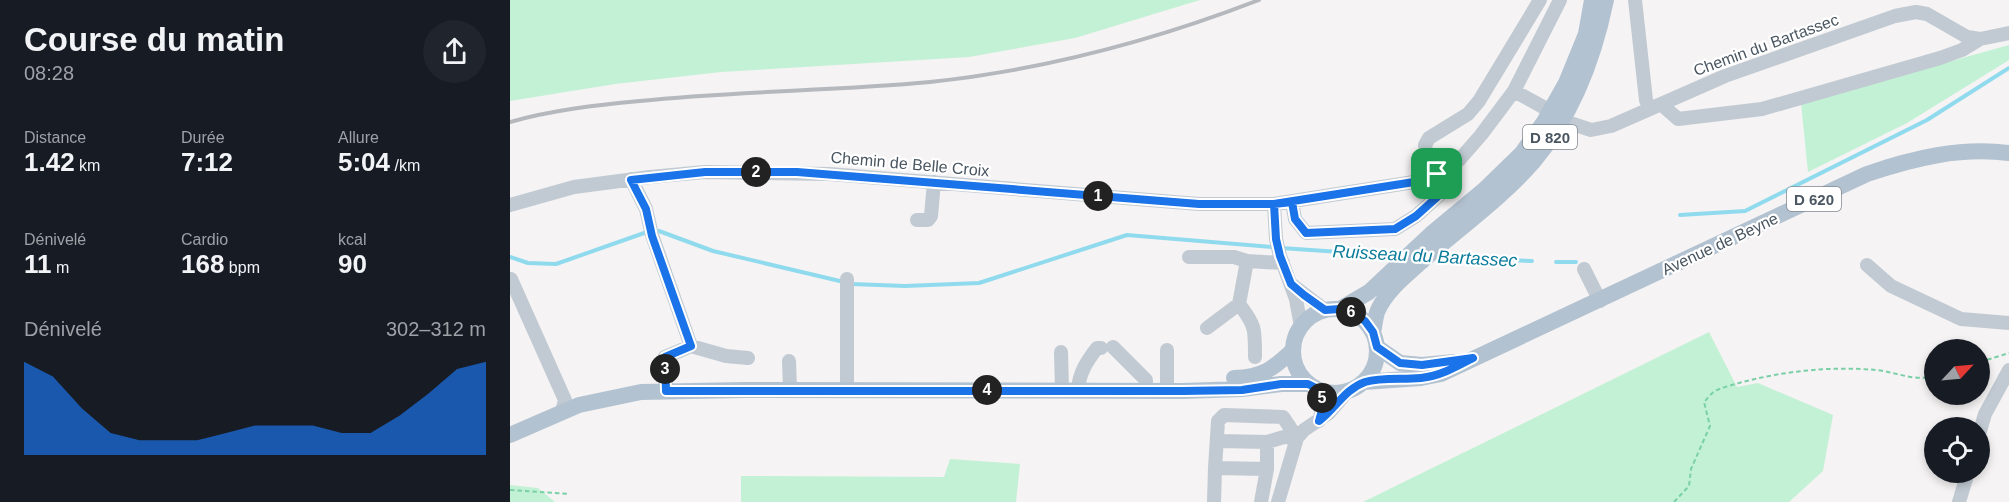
<!DOCTYPE html>
<html lang="fr">
<meta charset="utf-8">
<style>
:root{--surface:#171b24;--page:#20242c;--text:#f1f3f6;--muted:#9ea1a6;--accent:#1a73e8}
body{margin:0;font-family:Helvetica,sans-serif;background:var(--page);color:var(--text);height:100vh;display:flex;flex-direction:column;font-size:22px;white-space:nowrap}
*{box-sizing:border-box;margin:0}
p{font-size:20px;color:var(--muted)}
.icon{flex:none;width:33px;height:33px;fill:none;stroke:currentColor;stroke-width:2;stroke-linecap:round;stroke-linejoin:round}
.map{position:relative;flex:1;overflow:hidden}
.sheet{display:flex;flex-direction:column;background:var(--surface);width:510px}
.sheet>*{flex:none}
.needle{width:39px;rotate:64deg}
.tools{position:absolute;left:1414px;top:339px;display:grid;gap:12px}
.tools a{display:grid;place-items:center;width:66px;height:66px;border-radius:50%;background:var(--surface);box-shadow:0 3px 9px #0003;font-size:30px}
.pin{position:absolute;display:grid;place-items:center;width:51px;height:51px;color:#fff;margin:-26px;border-radius:12px;box-shadow:0 3px 9px #0006}
.km{position:absolute;width:30px;height:30px;margin:-15px;border-radius:50%;background:#222;color:#fff;font-size:16px;line-height:30px;text-align:center}
.round{display:grid;place-items:center;flex:none;width:63px;height:63px;border-radius:32px;background:var(--page)}
.overview{display:flex;align-items:center;justify-content:space-between;height:102px;padding:0 24px}
h1{font-size:33px;font-weight:700;line-height:45px}
.figures{display:grid;grid-template-columns:repeat(3,1fr);gap:9px;height:102px;padding:6px 24px}
.figures div{display:grid;align-content:center}
.figures b{font-size:26px;font-weight:700}
.figures small{font-size:16px;font-weight:400}
.figures p{font-size:16px}
.chart{height:168px;padding:12px 24px}
.chart p{display:flex;justify-content:space-between}
.chart svg{width:100%;height:108px;margin-top:6px;fill:var(--accent);opacity:.7}
main{display:flex;flex:1;min-height:0}
.map>svg:first-child{display:block}
</style>
<main>
<section class="sheet">
<div class="overview"><div><h1>Course du matin</h1><p>08:28</p></div><a class="round"><svg class="icon" aria-label="share" viewBox="0 0 24 24"><path d="M12 15V3M7 8l5-5 5 5M5 13v7h14v-7"/></svg></a></div>
<div class="figures">
<div><p>Distance</p><b>1.42<small> km</small></b></div>
<div><p>Durée</p><b>7:12</b></div>
<div><p>Allure</p><b>5:04<small> /km</small></b></div>
</div>
<div class="figures">
<div><p>Dénivelé</p><b>11<small> m</small></b></div>
<div><p>Cardio</p><b>168<small> bpm</small></b></div>
<div><p>kcal</p><b>90</b></div>
</div>
<div class="chart"><p><span>Dénivelé</span>302–312 m</p>
<svg viewBox="0 0 160 44" preserveAspectRatio="none"><path d="M0 44V6L10 12L20 25L30 35L40 38L50 38L60 38L70 35L80 32L90 32L100 32L110 35L120 35L130 28L140 19L150 9L160 6V44z"/></svg>
</div>
</section>
<div class="map">
<svg width="1499" height="502" viewBox="0 0 1499 502">
<rect width="100%" height="100%" fill="#f5f3f3"/>
<path fill="#c3f1d5" d="M 0,0 L 690,0 L 565,38 L 459,57 L 211,72 L 105,84 L 0,101 Z
M 1499,45 L 1499,60 L 1397,123 L 1298,172 L 1291,103 Z
M 1199,332 L 1227,387 L 1248,383 L 1323,415 L 1313,471 L 1279,502 L 853,502 Z
M 440,459 L 510,464 L 506,502 L 231,502 L 231,476 L 434,477 Z
M 0,485 L 28,488 L 45,502 L 0,502 Z"/>
<g fill="none" stroke-linecap="round" stroke-linejoin="round">
<path stroke="#90daee" stroke-width="4" d="M 1170,215 L 1235,211 L 1417,120 L 1499,68
M 144,232 L 149,231 L 203,251 L 334,282
M 771,248 L 889,256
M 0,257 L 18,263 L 46,264 L 137,232
M 924,257 L 1022,261
M 1046,262 L 1066,262
M 341,284 L 395,286 L 469,283 L 617,235 L 763,247"/>
<path stroke="#7ad0a6" stroke-width="2" stroke-dasharray="4.5 3" stroke-linecap="butt" d="M 1470,362 L 1499,353
M 0,490 L 59,494
M 1164,502 L 1179,486 L 1181,469 L 1200,426 L 1194,402 C 1198,398 1202,392 1207,390 C 1214,387 1222,385 1229,383 C 1273,371 1321,366 1366,370 C 1387,372 1404,382 1425,376"/>
<path stroke="#c1cad2" stroke-width="14" d="M 1125,0 L 1136,100 L 1139,109
M 1004,91 L 1035,108
M 1151,104 L 1168,119 L 1252,109 L 1430,58 L 1452,50 L 1470,39
M 1060,123 L 1081,130 L 1101,126 L 1215,76 L 1385,16 L 1406,12 L 1417,14 L 1457,37 L 1470,39 L 1499,33
M 121,179 L 136,209 L 142,235 L 181,346
M 782,202 L 785,219 L 796,233 L 885,229 L 906,216 L 936,189 L 917,157 L 915,145 L 919,138 L 958,114 L 969,101 L 1030,0
M 764,204 L 766,239 L 770,256 L 786,299 L 791,327
M 0,205 L 64,187 L 140,177 L 195,172 L 319,174 L 689,204 L 764,204 L 904,182 L 927,174 L 939,168 L 950,159 L 971,135 L 1004,91 L 1050,0
M 407,220 L 418,220 L 421,216 L 424,182
M 679,257 L 724,257 L 737,261
M 1357,265 L 1381,286 L 1451,319 L 1499,323
M 1074,269 L 1090,301
M 1,279 L 55,400 L 52,412
M 337,279 L 337,390
M 781,284 L 815,310
M 729,304 C 746,326 745,329 745,357
M 697,328 L 729,304 L 737,261 L 773,263
M 603,347 L 636,380 L 636,390
M 551,352 L 552,390
M 279,361 L 280,390
M 568,390 C 569,373 577,361 587,348 L 591,348
M 657,390 L 657,350
M 156,391 L 155,357 L 181,346 L 216,356 L 238,358
M 809,421 L 812,410 L 810,390
M 1470,431 L 1475,414 L 1499,370
M 708,441 L 757,442 L 774,437 L 787,438
M 757,469 L 705,468 L 708,421 L 714,415 L 773,417 L 787,438
M 704,502 L 705,468
M 751,502 L 757,469 L 757,442
M 768,502 L 787,438 L 794,430 L 819,413 L 837,392
M 1449,502 L 1458,472"/>
<path stroke="#b3c2d1" stroke-width="16" d="M 830,309 L 859,292 L 921,234 L 974,190 L 1012,153 L 1034,122 L 1056,83 L 1076,34 L 1082,0
M783 351a42 42 0 1 1 84 0a42 42 0 1 1-84 0Z
M 863,332 C 865,325 865,316 868,310 C 877,290 896,276 911,262 C 948,229 991,199 1024,161 C 1063,115 1084,58 1096,0
M 867,347 L 890,363 L 912,365 L 944,362
M 724,378 C 753,377 763,369 783,350
M 854,382 L 911,378 L 931,374 L 1357,174 C 1404,158 1450,147 1499,153
M 0,435 L 69,405 L 131,392 L 234,390 L 673,391 L 732,389 L 771,384 L 798,384"/>
<path stroke="#b5b8bd" stroke-width="4" d="M 0,122 C 42,110 87,105 130,101 C 226,91 323,91 420,82 C 533,70 643,41 749,0"/>
</g>
<g fill="none" stroke-linecap="round" stroke-linejoin="round">
<g stroke="#fff" stroke-width="12">
<path id="route" d="M 927,174 L 904,182 L 764,204 L 689,204 L 287,172 L 195,172 L 121,180 L 136,209 L 142,236 L 181,346 L 155,357 L 156,391 L 673,391 L 732,390 L 771,384 L 798,384 L 810,390 L 812,410 L 809,421 C 825,409 835,389 855,382 C 872,377 893,380 911,378 C 930,376 946,367 963,358 L 912,365 L 890,363 L 867,347 L 863,332 L 855,321 L 843,313 L 830,309 L 815,310 L 794,295 L 781,284 L 770,256 L 766,239 L 764,204 L 782,202 L 785,219 L 796,233 L 885,229 L 906,216 L 936,189 L 927,174"/>
</g>
<use href="#route" stroke="#1a73e8" stroke-width="8"/>
</g>
<g text-anchor="middle" dominant-baseline="central" stroke-width="4.5" stroke-linejoin="round" paint-order="stroke">
<g fill="#fff" stroke="#808990" stroke-width="1.5">
<rect x="1013" y="125" width="54" height="24" rx="4.5"/>
<rect x="1277" y="187" width="54" height="24" rx="4.5"/>
</g>
<g font-size="15" font-weight="bold" fill="#4a5661">
<text x="1040" y="137">D 820</text>
<text x="1304" y="199">D 620</text>
</g>
<g font-size="16" fill="#4a5661" stroke="#fff">
<text transform="translate(1256 45) rotate(-20)">Chemin du Bartassec</text>
<text transform="translate(400 164) rotate(5)">Chemin de Belle Croix</text>
<text transform="translate(1210 244) rotate(-25)">Avenue de Beyne</text>
</g>
<g font-size="18" font-style="italic" fill="#0c7c9b" stroke="#fff">
<text transform="translate(915 256) rotate(3)">Ruisseau du Bartassec</text>
</g>
</g>
</svg>
<div class="tools">
<a><svg class="needle" viewBox="-14 -14 28 28"><path d="M0-13l5 13h-10z" fill="#e53935"/><path d="M0 13l5-13h-10z" fill="#9ea1a6"/></svg></a>
<a><svg class="icon" aria-label="locate" viewBox="0 0 24 24"><circle cx="12" cy="12" r="6"/><path d="M12 2v4M12 18v4M2 12h4M18 12h4"/></svg></a>
</div>
<div class="pin" style="left:927px;top:174px;background:#1e9e55"><svg class="icon" aria-label="arrive" viewBox="0 0 24 24"><path d="M6 21V4h12l-3 4 3 4H6"/></svg></div>
<b class="km" style="left:588px;top:196px">1</b>
<b class="km" style="left:246px;top:172px">2</b>
<b class="km" style="left:155px;top:369px">3</b>
<b class="km" style="left:477px;top:390px">4</b>
<b class="km" style="left:812px;top:398px">5</b>
<b class="km" style="left:841px;top:312px">6</b>
</div>
</main>
